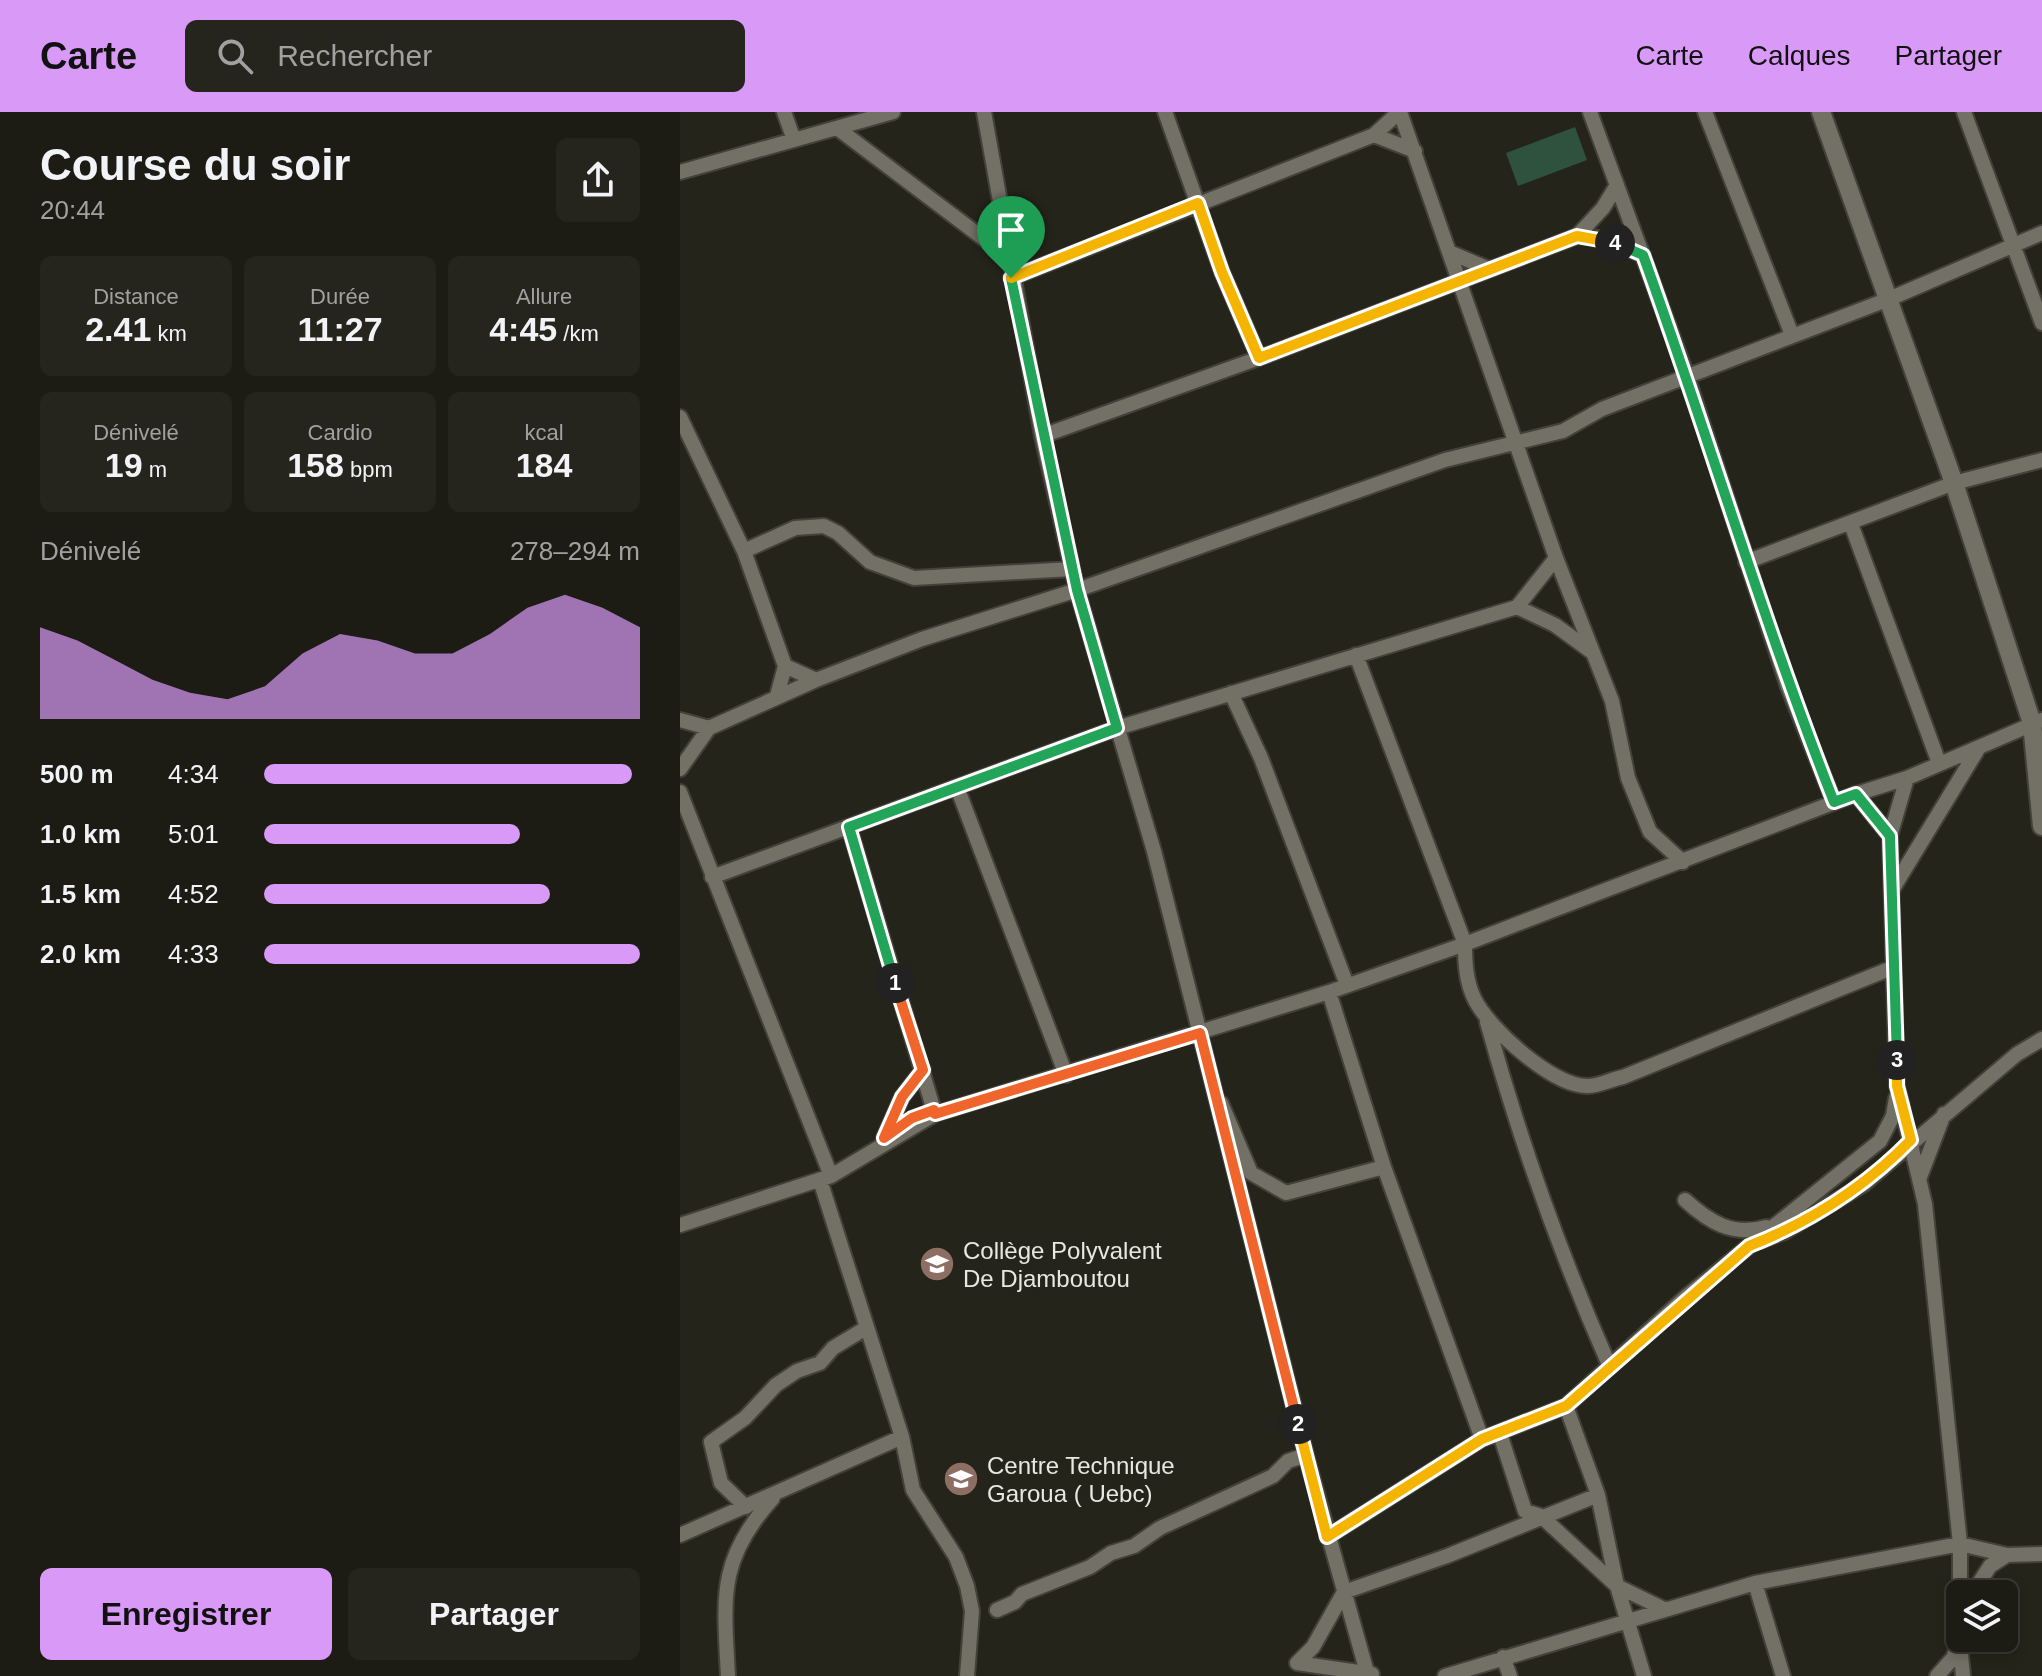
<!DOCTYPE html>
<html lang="fr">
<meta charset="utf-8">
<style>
:root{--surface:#1c1b14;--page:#25241d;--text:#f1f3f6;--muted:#a0a1a0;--line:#3a3934;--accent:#d99af7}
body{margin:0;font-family:Arial,sans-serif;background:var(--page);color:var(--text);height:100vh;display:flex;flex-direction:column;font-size:30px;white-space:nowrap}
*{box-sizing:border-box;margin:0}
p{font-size:26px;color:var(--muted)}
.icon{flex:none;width:44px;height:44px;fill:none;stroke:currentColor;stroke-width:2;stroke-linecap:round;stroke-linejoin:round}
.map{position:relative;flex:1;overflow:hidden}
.side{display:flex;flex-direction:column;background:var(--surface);width:680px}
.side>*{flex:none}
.buttons{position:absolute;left:1266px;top:1468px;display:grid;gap:16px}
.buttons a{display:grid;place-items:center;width:72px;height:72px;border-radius:12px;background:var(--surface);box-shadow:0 4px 12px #0003,0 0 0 2px var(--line);font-size:40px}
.pin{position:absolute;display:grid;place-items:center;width:68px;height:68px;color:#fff;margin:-82px -34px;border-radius:50% 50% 50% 0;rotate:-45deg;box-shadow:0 0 8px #0007}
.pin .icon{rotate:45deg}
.km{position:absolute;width:40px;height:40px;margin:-20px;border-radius:50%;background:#222;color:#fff;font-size:22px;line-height:40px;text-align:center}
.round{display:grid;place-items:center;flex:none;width:84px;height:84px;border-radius:12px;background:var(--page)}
.summary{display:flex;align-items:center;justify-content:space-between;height:136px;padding:0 40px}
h1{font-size:44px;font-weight:800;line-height:60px}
.stats{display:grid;grid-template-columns:repeat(3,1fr);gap:12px;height:136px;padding:8px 40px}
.stats div{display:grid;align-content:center;border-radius:12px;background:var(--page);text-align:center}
.stats b{font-size:34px;font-weight:800}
.stats small{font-size:22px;font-weight:400}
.stats p{font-size:22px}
.chart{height:224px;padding:16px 40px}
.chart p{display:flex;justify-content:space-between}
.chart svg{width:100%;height:144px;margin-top:8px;fill:var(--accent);opacity:.7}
.action{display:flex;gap:16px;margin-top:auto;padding:16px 40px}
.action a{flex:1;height:92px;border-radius:12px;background:var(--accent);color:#111;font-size:32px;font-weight:800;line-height:92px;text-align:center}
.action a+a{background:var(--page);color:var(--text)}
ul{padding:0 40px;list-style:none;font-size:26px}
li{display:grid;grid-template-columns:128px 96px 1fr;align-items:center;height:60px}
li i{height:20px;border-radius:10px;background:var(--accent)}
header{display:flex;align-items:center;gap:48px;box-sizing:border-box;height:112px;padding:0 40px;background:var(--accent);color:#111}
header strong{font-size:38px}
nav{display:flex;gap:44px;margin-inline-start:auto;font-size:28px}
.search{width:560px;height:72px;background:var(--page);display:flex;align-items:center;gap:20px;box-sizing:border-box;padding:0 28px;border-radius:12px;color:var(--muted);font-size:30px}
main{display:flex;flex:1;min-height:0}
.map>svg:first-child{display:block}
</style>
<header>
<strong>Carte</strong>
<div class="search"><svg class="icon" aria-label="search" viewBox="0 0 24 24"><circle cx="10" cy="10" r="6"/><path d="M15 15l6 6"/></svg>Rechercher</div>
<nav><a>Carte</a><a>Calques</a><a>Partager</a></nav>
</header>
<main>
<section class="side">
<div class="summary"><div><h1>Course du soir</h1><p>20:44</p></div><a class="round"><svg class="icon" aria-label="share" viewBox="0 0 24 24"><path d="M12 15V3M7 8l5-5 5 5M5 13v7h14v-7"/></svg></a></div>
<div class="stats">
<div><p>Distance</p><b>2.41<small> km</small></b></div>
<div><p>Durée</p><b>11:27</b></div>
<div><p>Allure</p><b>4:45<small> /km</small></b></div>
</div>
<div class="stats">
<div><p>Dénivelé</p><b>19<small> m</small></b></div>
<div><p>Cardio</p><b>158<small> bpm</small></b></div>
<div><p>kcal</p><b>184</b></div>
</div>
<div class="chart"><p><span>Dénivelé</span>278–294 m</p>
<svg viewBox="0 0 160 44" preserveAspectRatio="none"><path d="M0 44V16L10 20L20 26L30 32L40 36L50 38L60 34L70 24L80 18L90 20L100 24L110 24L120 18L130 10L140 6L150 10L160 16V44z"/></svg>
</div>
<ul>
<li><b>500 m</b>4:34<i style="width:98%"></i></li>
<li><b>1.0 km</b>5:01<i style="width:68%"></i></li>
<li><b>1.5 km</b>4:52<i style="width:76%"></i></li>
<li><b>2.0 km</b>4:33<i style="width:100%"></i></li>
</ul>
<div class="action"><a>Enregistrer</a><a>Partager</a></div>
</section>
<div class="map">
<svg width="1362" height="1564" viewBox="0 0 1362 1564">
<rect width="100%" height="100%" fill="#25241a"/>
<path fill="#2e523d" d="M 895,15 L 907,48 L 838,74 L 826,41 Z"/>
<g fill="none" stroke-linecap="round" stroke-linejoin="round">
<g stroke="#43413a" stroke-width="18">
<path id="minor" d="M 104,0 L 114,28
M 304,0 L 362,324 L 397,478 L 474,739 L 626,1343 L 688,1564
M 485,0 L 542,160 L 579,246
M 720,0 L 876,446 L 932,589 L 948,666 L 970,720 L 1003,750
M 910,0 L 1007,264 L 1108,575 L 1154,690
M 1025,0 L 1112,223
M 1284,0 L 1362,211
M 157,16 L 328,145
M 694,23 L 735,39
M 0,60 L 213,0
M 897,124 L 923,96 L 937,73
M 769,140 L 809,157
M 331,166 L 694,23 L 719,0
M 0,305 L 64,439 L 105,554 L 97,584
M 362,324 L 579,246 L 897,124 L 923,126 L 963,143
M 1171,412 L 1259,651
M 64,439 L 115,416 L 144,414 L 158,421 L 190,450 L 234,466 L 392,457
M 1066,450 L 1274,371 L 1362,348
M 837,495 L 875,513 L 912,540
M 676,543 L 785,832 C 785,851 786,869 794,886 C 808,916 873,975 908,974 C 919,974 932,967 943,965 L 1214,855
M 105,554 L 136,568
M 551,581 L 581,646 L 667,873
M 0,608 L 29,616
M 0,657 L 29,616 L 136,568 L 242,527 L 397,478 L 765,348 L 883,319 L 922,297 L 1209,187 L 1362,121
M 1227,666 L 1210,724 L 1217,974 L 1245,1092 L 1280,1432 L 1280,1528 L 1273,1546 L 1257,1564
M 277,675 L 386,963
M 0,680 L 151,1064 L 157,1060
M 1176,682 L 1210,724
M 169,715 L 255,1002
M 32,765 L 437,616 L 837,495 L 876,446
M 1212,778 L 1298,637
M 649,880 L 704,1055 L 802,1327
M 807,910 C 840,1029 880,1142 930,1255
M 541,991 L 571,1061 L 606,1081 L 704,1055
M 204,1026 L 222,985 L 243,958
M 1240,1065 L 1264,1002
M 140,1068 L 222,1325 L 233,1378 L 276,1445 L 287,1474 L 292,1499 L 287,1564
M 1005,1088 C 1029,1110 1053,1125 1086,1115
M 0,1113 L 151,1064 L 255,1002 L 649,880 L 785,832 L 1176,682 L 1227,666 L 1362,608
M 1080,1129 L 1104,1120 L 1184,1072 L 1337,942 L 1362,927
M 886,1294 L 918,1383 L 937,1474 L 964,1564
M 820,1322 L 845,1399 L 861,1404 L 937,1474 L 984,1497
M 66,1395 L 41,1371 L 31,1330 L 65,1306 L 96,1273 L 117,1259 L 140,1251 L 153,1236 L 186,1216
M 0,1423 L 222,1325
M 647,1425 L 802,1327 L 886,1294 L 1007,1184 L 1200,1029 L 1213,1004 L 1216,986
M 1075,1471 L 1103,1564
M 1292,1482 L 1310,1454 L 1327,1443
M 317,1498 L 335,1490 L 342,1482 L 410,1455 L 431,1441 L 454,1434 L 480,1416 L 593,1364 L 608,1349 L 626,1343
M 1280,1532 L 1283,1564
M 823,1545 L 830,1564
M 617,1551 L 633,1535 L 664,1480 L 767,1444 L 918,1383
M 617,1551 L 692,1562
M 48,1564 C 44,1486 37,1448 93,1386
M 765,1564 L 1075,1471 L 1280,1432 L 1327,1443 L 1362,1442"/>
</g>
<g stroke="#43413a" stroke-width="22">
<path id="secondary" d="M 1141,0 L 1274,371 L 1352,611 L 1362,714"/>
</g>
<use href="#minor" stroke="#737166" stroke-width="14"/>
<use href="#secondary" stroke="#737166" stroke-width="18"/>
</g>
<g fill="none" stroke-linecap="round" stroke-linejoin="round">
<g stroke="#fff" stroke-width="16">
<path id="split-1" d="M 215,871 L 169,715 L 437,616 L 397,478 L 331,166"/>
</g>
<g stroke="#fff" stroke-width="16">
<path id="split-2" d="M 215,871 L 243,958 L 222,985 L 204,1026 L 232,1006 L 254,998 L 255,1002 L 520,921 L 618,1312"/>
</g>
<g stroke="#fff" stroke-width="16">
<path id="split-3" d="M 618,1312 L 647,1425 L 802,1327 L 886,1294 L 1069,1134 C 1130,1110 1185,1075 1231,1028 L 1217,974 L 1217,948"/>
</g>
<g stroke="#fff" stroke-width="16">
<path id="split-4" d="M 935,131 L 963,143 C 1029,325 1083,510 1154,690 L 1176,682 L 1210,724 L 1217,948"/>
</g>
<g stroke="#fff" stroke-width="16">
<path id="split-5" d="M 331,166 L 518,91 L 542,160 L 579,246 L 897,124 L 935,131"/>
</g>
<use href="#split-1" stroke="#22a559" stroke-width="10"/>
<use href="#split-2" stroke="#f0652b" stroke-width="10"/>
<use href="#split-3" stroke="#f5b400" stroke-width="10"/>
<use href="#split-4" stroke="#22a559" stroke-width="10"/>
<use href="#split-5" stroke="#f5b400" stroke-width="10"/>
</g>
<defs>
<g id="school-disc" transform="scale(1.8)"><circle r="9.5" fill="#8d6e63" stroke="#25241a"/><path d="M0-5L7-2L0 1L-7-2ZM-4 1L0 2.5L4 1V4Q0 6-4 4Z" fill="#fff"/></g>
<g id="university-disc" transform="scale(1.8)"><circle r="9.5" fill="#8d6e63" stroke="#25241a"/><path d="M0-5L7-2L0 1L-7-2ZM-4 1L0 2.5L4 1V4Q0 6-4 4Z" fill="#fff"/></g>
</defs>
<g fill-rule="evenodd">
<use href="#school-disc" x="257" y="1152"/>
<use href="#university-disc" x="281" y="1367"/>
</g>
<g text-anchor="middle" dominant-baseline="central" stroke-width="7" stroke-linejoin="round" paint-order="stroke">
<g font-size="24" fill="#e8e7e1" stroke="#25241a" text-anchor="start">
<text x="283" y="1138">Collège Polyvalent<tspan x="283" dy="28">De Djamboutou</tspan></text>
<text x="307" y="1353">Centre Technique<tspan x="307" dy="28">Garoua ( Uebc)</tspan></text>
</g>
</g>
</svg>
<div class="buttons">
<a><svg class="icon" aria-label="layers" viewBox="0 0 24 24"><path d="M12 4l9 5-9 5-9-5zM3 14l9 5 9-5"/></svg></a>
</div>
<div class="pin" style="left:331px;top:166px;background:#1e9e55"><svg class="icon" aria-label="arrive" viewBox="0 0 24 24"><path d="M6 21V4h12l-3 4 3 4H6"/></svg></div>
<b class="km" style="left:215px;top:871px">1</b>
<b class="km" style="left:618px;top:1312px">2</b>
<b class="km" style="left:1217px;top:948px">3</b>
<b class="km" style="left:935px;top:131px">4</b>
</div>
</main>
